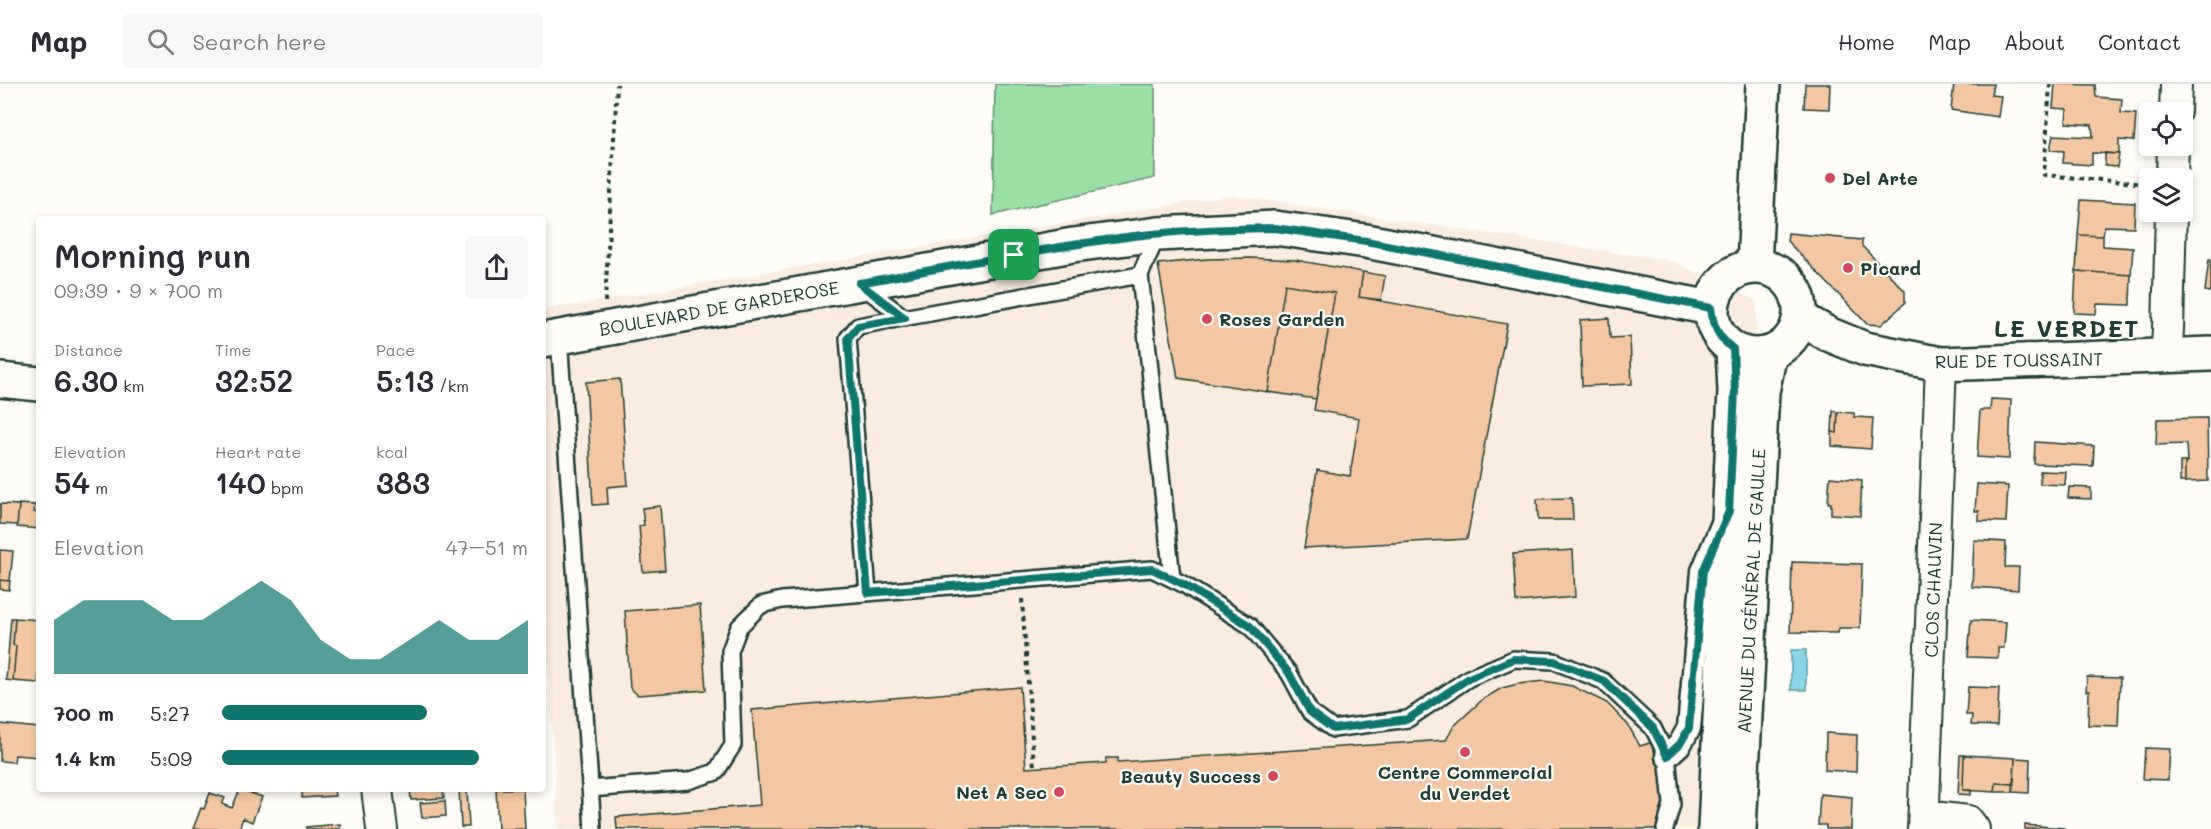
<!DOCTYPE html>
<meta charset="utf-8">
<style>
:root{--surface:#fff;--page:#f7f7f7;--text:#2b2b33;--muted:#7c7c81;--line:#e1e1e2;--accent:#0f766e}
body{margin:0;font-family:Mali,sans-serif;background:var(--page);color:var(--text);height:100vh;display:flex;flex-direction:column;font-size:22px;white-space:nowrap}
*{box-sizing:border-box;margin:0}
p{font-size:20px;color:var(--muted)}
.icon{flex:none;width:33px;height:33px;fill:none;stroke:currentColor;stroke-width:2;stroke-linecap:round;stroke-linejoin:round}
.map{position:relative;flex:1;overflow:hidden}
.drawer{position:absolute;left:36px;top:132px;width:510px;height:576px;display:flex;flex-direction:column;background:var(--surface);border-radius:6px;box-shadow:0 3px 9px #0003}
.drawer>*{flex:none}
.buttons{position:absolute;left:2139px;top:18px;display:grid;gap:12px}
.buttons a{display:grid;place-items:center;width:54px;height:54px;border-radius:6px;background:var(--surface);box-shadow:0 3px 9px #0003;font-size:30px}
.pin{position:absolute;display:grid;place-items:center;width:51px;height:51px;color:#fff;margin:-26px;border-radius:12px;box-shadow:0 3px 9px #0006}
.round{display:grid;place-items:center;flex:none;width:63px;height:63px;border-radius:6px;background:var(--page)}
.summary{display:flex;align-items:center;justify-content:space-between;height:102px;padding:0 18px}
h1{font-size:33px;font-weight:600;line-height:45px}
.figures{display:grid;grid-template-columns:repeat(3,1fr);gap:9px;height:102px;padding:6px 18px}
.figures div{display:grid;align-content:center}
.figures b{font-size:30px;font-weight:600}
.figures small{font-size:16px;font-weight:400}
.figures p{font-size:16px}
.chart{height:168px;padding:12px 18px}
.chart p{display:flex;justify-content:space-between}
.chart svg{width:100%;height:108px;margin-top:6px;fill:var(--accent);opacity:.7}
ul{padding:0 18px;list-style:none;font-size:20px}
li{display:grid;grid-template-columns:96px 72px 1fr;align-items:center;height:45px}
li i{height:15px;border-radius:8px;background:var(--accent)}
header{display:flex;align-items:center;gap:36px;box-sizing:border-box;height:84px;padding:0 30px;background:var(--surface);border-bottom:2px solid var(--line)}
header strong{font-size:28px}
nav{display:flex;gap:33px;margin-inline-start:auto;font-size:21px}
.search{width:420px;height:54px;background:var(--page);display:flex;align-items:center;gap:15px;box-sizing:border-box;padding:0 21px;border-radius:6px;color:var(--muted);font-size:22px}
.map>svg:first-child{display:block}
</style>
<header>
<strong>Map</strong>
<div class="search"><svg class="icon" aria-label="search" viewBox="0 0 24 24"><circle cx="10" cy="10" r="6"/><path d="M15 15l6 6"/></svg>Search here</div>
<nav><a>Home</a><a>Map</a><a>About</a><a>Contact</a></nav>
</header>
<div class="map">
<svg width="2211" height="745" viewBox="0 0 2211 745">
<rect width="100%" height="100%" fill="#fdfcf7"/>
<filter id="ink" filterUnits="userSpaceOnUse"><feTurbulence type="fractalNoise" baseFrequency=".0167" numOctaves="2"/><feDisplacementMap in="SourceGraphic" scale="12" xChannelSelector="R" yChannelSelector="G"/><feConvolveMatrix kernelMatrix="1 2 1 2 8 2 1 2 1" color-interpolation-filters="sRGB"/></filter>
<g filter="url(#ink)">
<path fill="#faecde" d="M 1231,111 L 1672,177 L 1757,217 L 1743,745 L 558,745 L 543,492 L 543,226 Z"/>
<path fill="#9cdea8" stroke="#5e8e6e" stroke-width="1.5" d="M 995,0 L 1155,0 L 1155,94 L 993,131 Z"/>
<path fill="#89d6e7" stroke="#5f999f" stroke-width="1.5" d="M 1791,566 L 1806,566 L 1806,606 L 1791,606 Z"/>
<path fill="#f3c7a3" stroke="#1f3d34" stroke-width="1.5" d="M 1805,0 L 1830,0 L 1829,25 L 1804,24 Z
M 1954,0 L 1993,0 L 1991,11 L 2001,12 L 1998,33 L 1951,26 Z
M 2055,0 L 2095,1 L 2096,13 L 2122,15 L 2121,29 L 2136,30 L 2134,57 L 2119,56 L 2119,70 L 2092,69 L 2092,81 L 2063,79 L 2064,67 L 2050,66 L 2053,51 L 2093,53 L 2092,41 L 2066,39 L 2067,25 L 2053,24 Z
M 2105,69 L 2119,70 L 2117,83 L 2105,82 Z
M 2081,116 L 2135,119 L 2134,143 L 2104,142 L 2103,152 L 2078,151 Z
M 1788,149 L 1862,156 L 1862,162 L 1905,207 L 1905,219 L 1881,241 L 1867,240 L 1787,157 Z
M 2078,151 L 2103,152 L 2103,162 L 2133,164 L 2131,191 L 2076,187 Z
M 1250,174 L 1295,176 L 1363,188 L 1359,213 L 1507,240 L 1467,455 L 1304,464 L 1317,386 L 1350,392 L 1359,334 L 1314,326 L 1335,209 L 1285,200 L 1268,308 L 1178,294 L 1158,180 L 1207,175 Z
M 2209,175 L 2211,175 L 2211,208 L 2205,207 Z
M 2076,187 L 2131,191 L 2130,221 L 2097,220 L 2096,230 L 2074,229 Z
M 1363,188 L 1385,192 L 1381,216 L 1359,213 Z
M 1285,200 L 1335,209 L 1316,315 L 1268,308 Z
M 1609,234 L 1610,254 L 1630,253 L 1632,300 L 1582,302 L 1580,236 Z
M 620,295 L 628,401 L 607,403 L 608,420 L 593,421 L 586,298 Z
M 1991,315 L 2011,316 L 2009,375 L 1977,373 L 1980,326 L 1990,326 Z
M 1833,327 L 1838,328 L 1837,349 L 1832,348 Z
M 1838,328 L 1854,329 L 1854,333 L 1873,334 L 1871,365 L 1832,362 L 1832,348 L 1837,349 Z
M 2207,334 L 2208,397 L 2185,398 L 2185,378 L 2187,378 L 2186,360 L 2156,361 L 2157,335 Z
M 2035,358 L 2094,362 L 2093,382 L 2034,380 Z
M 2180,378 L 2185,378 L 2185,398 L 2180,398 Z
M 2040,387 L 2066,388 L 2065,401 L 2040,400 Z
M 1830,393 L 1862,396 L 1860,432 L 1831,430 L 1831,419 L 1828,419 Z
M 1977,400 L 2008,402 L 2006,438 L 1979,437 L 1979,427 L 1975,427 Z
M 2069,403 L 2091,404 L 2091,415 L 2068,414 Z
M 1572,414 L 1573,436 L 1538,436 L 1537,415 Z
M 0,420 L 19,421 L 17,441 L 0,440 Z
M 19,420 L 35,421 L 34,428 L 39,429 L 39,445 L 17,443 Z
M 660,422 L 665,486 L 643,488 L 639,442 L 644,441 L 642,424 Z
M 1974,456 L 2006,458 L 2005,483 L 2019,483 L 2018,506 L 1972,503 Z
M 0,466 L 13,467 L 10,497 L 0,496 Z
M 1573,466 L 1575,513 L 1516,518 L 1513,470 Z
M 1792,478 L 1862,480 L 1860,544 L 1839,544 L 1838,549 L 1790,548 Z
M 0,496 L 10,497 L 9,506 L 0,505 Z
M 700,521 L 706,606 L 638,611 L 630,604 L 625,527 Z
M 11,534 L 15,534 L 13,561 L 16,562 L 13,597 L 6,596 Z
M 15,534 L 39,536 L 39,599 L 13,597 L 16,562 L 13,561 Z
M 1971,536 L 2006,538 L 2004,564 L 1998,564 L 1998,574 L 1968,573 Z
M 2087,593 L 2120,594 L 2118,642 L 2088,641 L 2089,607 L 2086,607 Z
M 1544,597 L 1572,602 L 1607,619 L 1628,641 L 1640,662 L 1656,657 L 1665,701 L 1663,727 L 1657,745 L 617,745 L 616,733 L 760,721 L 752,626 L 1020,603 L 1026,684 L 1106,679 L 1106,674 L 1118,674 L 1118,678 L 1446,656 L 1454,642 L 1483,615 L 1502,604 L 1518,600 Z
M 1968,603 L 1999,604 L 1997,642 L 1971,641 L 1972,631 L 1966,631 Z
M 0,640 L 39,644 L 39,673 L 15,671 L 14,678 L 0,677 Z
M 1826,649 L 1857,651 L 1856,688 L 1825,686 Z
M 2145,664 L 2170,665 L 2168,696 L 2143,695 Z
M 1960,671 L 1964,671 L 1963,706 L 1971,706 L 1971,711 L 1958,710 Z
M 1964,671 L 2015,674 L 2014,700 L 1996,699 L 1995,708 L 1963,706 Z
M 2015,674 L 2030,675 L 2029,709 L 2013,708 Z
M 1996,699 L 2014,700 L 2013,708 L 1995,708 Z
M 240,705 L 262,713 L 252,738 L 243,734 L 239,745 L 193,745 L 201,724 L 204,725 L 210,709 L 225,714 L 222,720 L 232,724 Z
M 302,705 L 334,705 L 335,712 L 302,714 Z
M 410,705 L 443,705 L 444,714 L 411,716 Z
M 459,705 L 467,705 L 469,743 L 461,743 Z
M 496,705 L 523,705 L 525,745 L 498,745 Z
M 1820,710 L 1852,713 L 1851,745 L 1826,745 L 1826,741 L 1818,741 Z
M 445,717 L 446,732 L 422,734 L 420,719 Z
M 340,740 L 340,745 L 306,745 L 306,743 Z
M 2025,741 L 2064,744 L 2064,745 L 2025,745 Z"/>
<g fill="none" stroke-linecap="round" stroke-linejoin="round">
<g stroke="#1f3d34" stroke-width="20">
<path id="service" d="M 1158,150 L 1140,191 L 1172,494
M 861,201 L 905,234
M 559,253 L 593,745
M 868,509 L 848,254 L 858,242 L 1140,191
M 590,705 L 688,697 L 716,688 L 733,661 L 730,567 L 739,543 L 761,521 L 782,516 L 1152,485 L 1183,500 L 1250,542 L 1289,589 L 1310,628 L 1333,645 L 1408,635 L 1469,594 L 1514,575 L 1554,577 L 1603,597 L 1653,644 L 1667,672 L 1672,720 L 1665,745"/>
</g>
<g stroke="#1f3d34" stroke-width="27">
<path id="pedestrian" d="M 1667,672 L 1680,660 L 1689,644 L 1703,487 L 1723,439"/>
</g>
<g stroke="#1f3d34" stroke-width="34">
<path id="minor" d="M 2175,28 L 2176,0
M 2172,94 L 2173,62
M 2166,272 L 2168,246 L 2171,128
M 377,705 L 382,745
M 1924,732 L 1968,737 L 1974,745
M 1923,745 L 1941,280"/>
</g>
<g stroke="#1f3d34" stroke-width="38">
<path id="tertiary" d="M 1800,234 L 1828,250 L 1865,265 L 1941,280 L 2211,270"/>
</g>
<g stroke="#1f3d34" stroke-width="38">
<path id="secondary" d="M 543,256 L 1073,161 L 1158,150 L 1275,144 L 1366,157 L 1711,224
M 0,296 L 39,300"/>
</g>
<g stroke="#1f3d34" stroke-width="38">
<path id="primary" d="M 1754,182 L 1763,0
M1712 227a44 44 0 1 1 88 0a44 44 0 1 1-88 0Z
M 1715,745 L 1735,307 L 1733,265
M 1739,745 L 1762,308 L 1770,269"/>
</g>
<path stroke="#1f3d34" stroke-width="4" stroke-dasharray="4.5 4.5" stroke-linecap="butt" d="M 2050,0 L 2044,91 L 2147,100
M 605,218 L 617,0
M 1022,515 L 1034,683"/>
<use href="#service" stroke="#fdfcf7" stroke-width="15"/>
<use href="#pedestrian" stroke="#fdfcf7" stroke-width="22"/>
<use href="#minor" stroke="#fdfcf7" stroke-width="30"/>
<use href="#tertiary" stroke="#fdfcf7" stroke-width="33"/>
<use href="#secondary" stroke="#fdfcf7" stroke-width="33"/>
<use href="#primary" stroke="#fdfcf7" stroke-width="33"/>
</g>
</g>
<g fill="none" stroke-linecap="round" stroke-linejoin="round" filter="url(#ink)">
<g stroke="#fff" stroke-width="12">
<path id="route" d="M 1275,144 L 1366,157 L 1711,224 C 1713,243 1719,254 1733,265 L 1735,307 L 1729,427 L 1703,487 L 1689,644 L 1680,660 L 1667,672 L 1653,644 L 1604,597 L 1554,577 L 1514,575 L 1469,594 L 1408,635 L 1333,645 L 1310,628 L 1289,589 L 1250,542 L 1183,500 L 1152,485 L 868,509 L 848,254 L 858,242 L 905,234 L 859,199 C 950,183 1041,164 1134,152 C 1180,146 1228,145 1275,144 Z"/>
</g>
<use href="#route" stroke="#0f766e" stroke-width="8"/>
</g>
<g fill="#d1495b" stroke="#fdfcf7" stroke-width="2">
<circle cx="1830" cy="94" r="6"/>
<circle cx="1848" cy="184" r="6"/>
<circle cx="1207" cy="235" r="6"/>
<circle cx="1465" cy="668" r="6"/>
<circle cx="1273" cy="692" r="6"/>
<circle cx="1059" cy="708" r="6"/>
</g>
<g text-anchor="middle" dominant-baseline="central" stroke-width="4.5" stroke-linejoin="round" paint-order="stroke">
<g font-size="18" font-weight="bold" fill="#1f3d34" stroke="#fdfcf7" text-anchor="start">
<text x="1842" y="94">Del Arte</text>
<text x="1860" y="184">Picard</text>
<text x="1219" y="235">Roses Garden</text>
<text x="1465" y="688" text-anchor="middle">Centre Commercial<tspan x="1465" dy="21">du Verdet</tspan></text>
<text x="1261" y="692" text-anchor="end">Beauty Success</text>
<text x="1047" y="708" text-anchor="end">Net A Sec</text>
</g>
<g font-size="18" fill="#1f3d34" stroke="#fdfcf7">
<text transform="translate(719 224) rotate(-10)">BOULEVARD DE GARDEROSE</text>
<text transform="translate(2019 276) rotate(-1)">RUE DE TOUSSAINT</text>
<text transform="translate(1933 506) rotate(-88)">CLOS CHAUVIN</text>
<text transform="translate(1751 507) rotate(-87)">AVENUE DU GÉNÉRAL DE GAULLE</text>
</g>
<g font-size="24" font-weight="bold" letter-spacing="1.5" fill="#1f3d34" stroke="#fdfcf7">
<text x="2067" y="243">LE VERDET</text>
</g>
</g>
</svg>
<div class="buttons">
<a><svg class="icon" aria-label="locate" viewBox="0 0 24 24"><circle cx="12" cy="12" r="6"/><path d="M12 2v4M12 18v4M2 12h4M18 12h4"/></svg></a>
<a><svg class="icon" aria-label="layers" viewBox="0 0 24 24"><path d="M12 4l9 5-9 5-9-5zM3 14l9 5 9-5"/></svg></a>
</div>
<div class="pin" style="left:1014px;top:171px;background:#1e9e55"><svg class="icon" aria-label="arrive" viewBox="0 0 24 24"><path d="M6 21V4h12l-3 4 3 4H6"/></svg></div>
<section class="drawer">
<div class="summary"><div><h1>Morning run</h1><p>09:39 · 9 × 700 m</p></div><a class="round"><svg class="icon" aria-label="share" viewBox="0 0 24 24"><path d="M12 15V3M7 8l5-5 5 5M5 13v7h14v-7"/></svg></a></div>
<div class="figures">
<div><p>Distance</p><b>6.30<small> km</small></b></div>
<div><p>Time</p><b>32:52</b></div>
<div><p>Pace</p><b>5:13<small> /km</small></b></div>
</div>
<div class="figures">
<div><p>Elevation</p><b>54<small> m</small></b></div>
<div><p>Heart rate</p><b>140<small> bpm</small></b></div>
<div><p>kcal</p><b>383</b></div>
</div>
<div class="chart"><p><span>Elevation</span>47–51 m</p>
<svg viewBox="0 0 160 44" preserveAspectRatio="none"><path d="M0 44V22L10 14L20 14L30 14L40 22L50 22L60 14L70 6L80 14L90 30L100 38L110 38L120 30L130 22L140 30L150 30L160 22V44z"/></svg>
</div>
<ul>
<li><b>700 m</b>5:27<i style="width:67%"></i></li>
<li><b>1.4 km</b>5:09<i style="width:84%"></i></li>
</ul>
</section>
</div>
